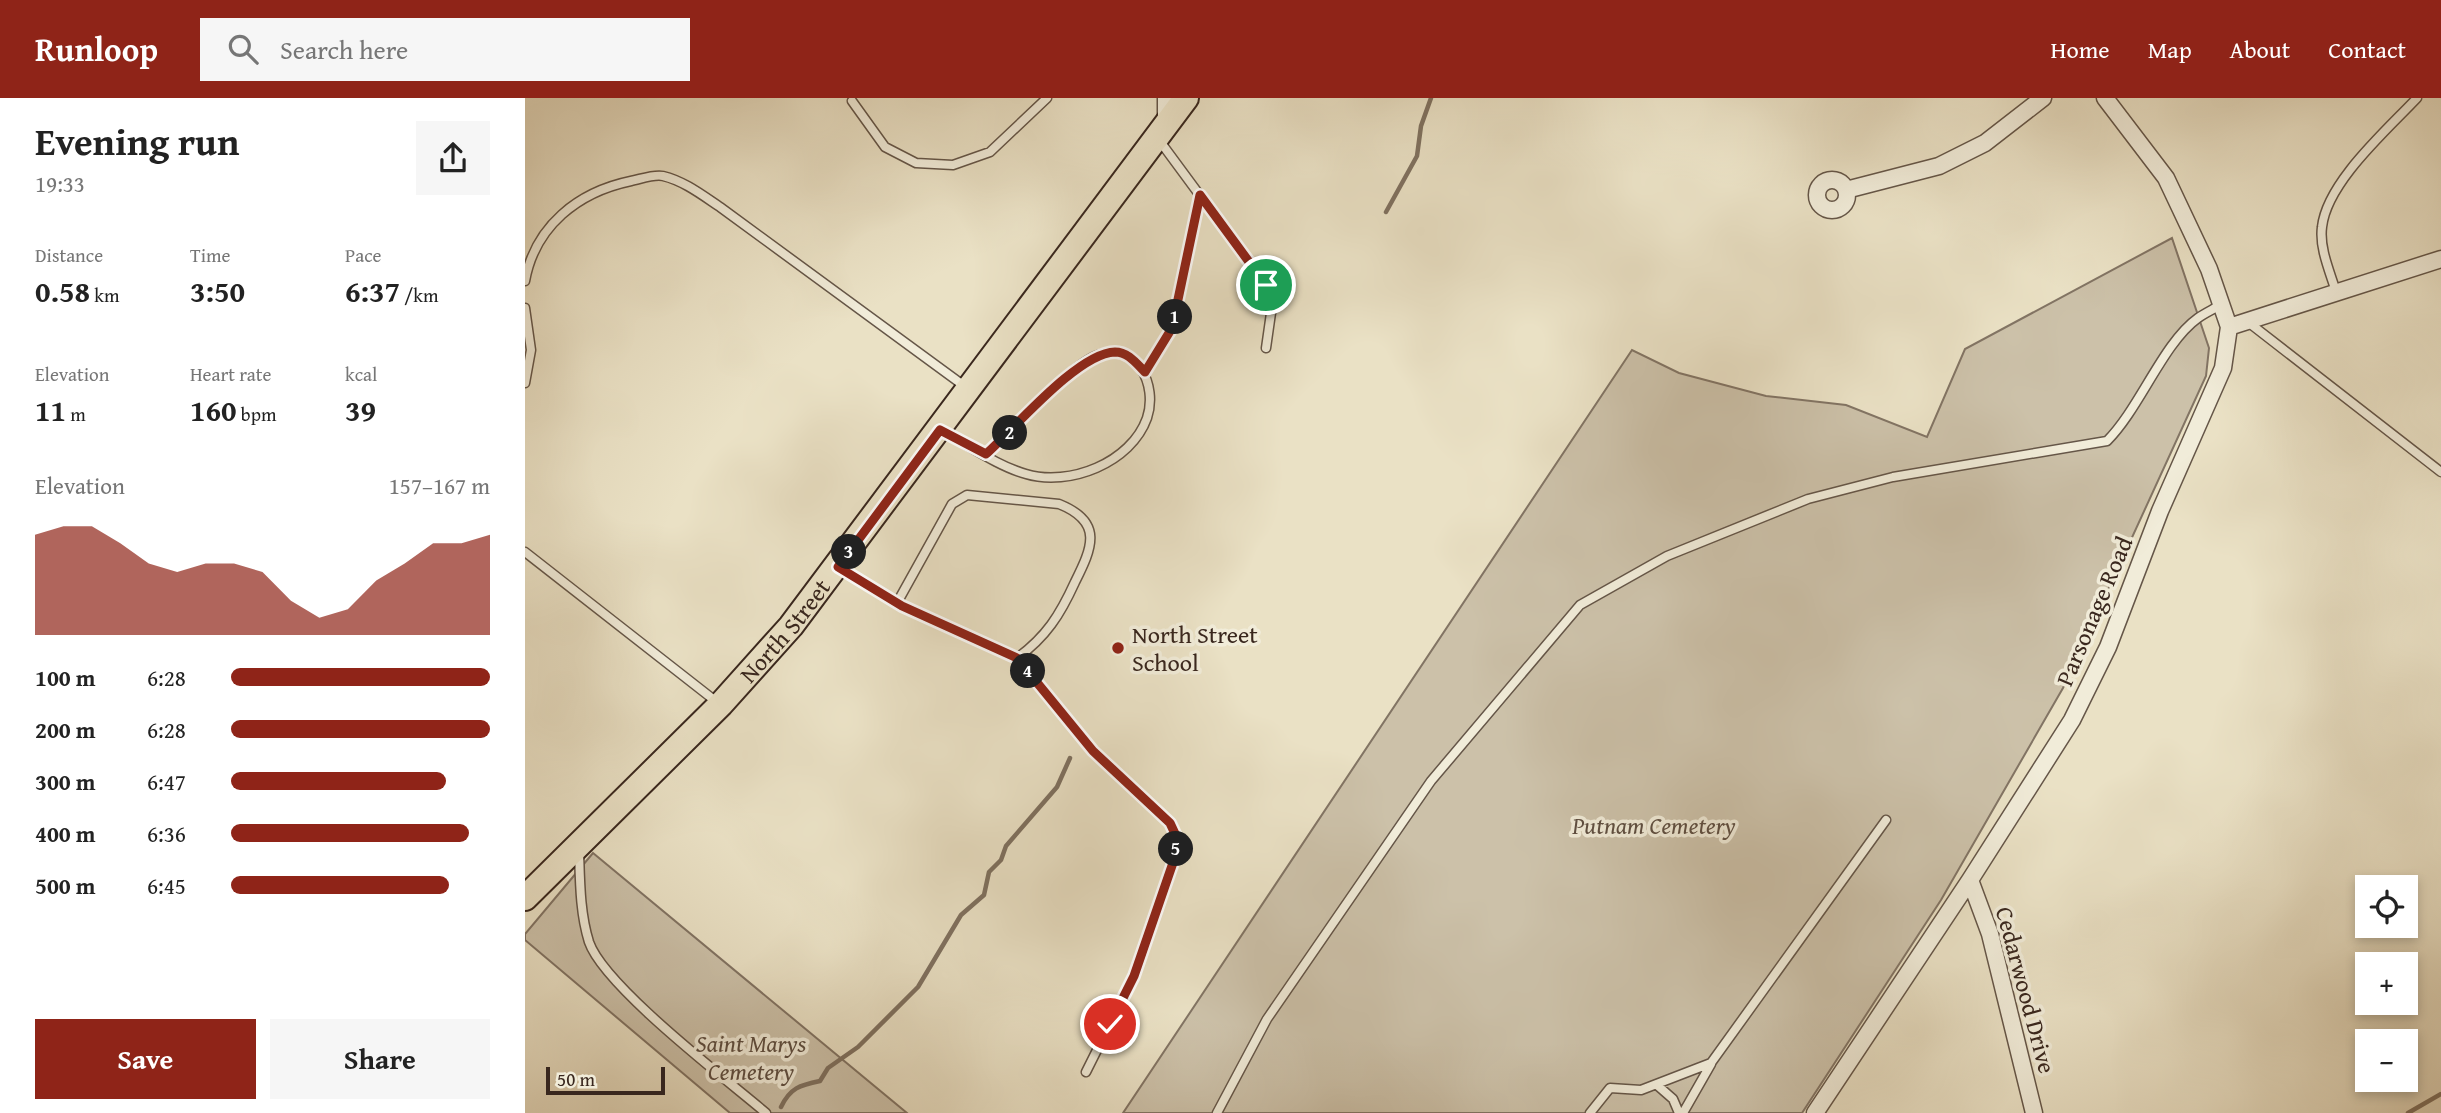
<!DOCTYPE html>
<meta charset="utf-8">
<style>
:root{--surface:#fff;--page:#f6f6f6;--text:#222;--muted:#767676;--accent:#8f2418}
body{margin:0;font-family:"Gentium Book Plus",serif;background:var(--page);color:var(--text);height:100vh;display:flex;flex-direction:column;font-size:26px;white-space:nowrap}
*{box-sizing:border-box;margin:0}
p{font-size:23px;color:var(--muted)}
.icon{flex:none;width:38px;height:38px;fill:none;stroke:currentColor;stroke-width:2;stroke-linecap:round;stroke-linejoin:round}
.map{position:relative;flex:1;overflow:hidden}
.drawer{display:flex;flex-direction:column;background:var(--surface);width:525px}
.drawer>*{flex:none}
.tools{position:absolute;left:1830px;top:777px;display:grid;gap:14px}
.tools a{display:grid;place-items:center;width:63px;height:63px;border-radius:0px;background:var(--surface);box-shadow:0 4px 10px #0003;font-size:35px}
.scale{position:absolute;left:21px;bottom:18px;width:119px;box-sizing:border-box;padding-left:7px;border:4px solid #39271e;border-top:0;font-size:19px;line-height:24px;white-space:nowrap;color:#39271e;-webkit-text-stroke:5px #f1ecd9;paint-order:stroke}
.pin{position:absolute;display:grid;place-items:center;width:60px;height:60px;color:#fff;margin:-30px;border:4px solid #fff;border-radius:50%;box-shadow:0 2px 7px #0007}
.km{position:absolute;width:35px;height:35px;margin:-18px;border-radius:50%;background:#222;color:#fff;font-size:19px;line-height:35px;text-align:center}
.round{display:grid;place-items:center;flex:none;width:74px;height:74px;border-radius:0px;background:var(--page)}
.overview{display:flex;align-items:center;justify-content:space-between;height:119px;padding:0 35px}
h1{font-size:38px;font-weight:600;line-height:52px}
.figures{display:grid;grid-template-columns:repeat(3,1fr);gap:10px;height:119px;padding:7px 35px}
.figures div{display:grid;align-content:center}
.figures b{font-size:30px;font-weight:600}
.figures small{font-size:19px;font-weight:400}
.figures p{font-size:19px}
.chart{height:196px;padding:14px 35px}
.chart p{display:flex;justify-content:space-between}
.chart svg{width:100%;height:126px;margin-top:7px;fill:var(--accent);opacity:.7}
.button{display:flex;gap:14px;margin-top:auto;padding:14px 35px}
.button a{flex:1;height:80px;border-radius:0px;background:var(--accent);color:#fff;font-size:28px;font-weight:600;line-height:80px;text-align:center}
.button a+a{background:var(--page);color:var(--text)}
ul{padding:0 35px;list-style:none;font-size:23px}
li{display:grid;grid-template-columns:112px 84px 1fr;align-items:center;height:52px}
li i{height:18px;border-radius:9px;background:var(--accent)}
header{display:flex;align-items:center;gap:42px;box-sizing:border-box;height:98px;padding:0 35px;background:var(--accent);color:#fff}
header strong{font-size:33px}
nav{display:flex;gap:38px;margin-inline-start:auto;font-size:24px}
.search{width:490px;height:63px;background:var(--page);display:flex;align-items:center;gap:18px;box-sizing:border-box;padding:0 24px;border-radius:0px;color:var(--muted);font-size:26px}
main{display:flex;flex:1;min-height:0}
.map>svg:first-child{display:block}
</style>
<header>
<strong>Runloop</strong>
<div class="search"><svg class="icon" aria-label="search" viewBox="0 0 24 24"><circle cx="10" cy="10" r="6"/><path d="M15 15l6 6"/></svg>Search here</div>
<nav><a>Home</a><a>Map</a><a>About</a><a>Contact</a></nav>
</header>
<main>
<section class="drawer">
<div class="overview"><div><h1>Evening run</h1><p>19:33</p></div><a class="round"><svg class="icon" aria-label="share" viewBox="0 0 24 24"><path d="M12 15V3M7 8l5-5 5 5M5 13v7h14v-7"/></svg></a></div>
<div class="figures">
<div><p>Distance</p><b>0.58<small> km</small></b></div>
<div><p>Time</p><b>3:50</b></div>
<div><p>Pace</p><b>6:37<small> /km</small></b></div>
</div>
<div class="figures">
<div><p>Elevation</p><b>11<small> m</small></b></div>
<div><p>Heart rate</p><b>160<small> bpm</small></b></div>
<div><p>kcal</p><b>39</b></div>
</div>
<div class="chart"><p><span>Elevation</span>157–167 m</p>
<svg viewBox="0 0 160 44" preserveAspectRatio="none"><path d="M0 44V9L10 6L20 6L30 12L40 19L50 22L60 19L70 19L80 22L90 32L100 38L110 35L120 25L130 19L140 12L150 12L160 9V44z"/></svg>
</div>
<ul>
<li><b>100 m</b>6:28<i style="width:100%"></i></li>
<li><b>200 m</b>6:28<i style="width:100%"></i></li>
<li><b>300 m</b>6:47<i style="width:83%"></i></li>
<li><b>400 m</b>6:36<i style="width:92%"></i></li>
<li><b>500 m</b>6:45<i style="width:84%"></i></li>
</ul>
<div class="button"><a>Save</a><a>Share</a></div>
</section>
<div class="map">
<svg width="1916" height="1015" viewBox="0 0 1916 1015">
<rect width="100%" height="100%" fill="#eae1c5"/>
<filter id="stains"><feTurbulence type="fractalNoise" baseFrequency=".00286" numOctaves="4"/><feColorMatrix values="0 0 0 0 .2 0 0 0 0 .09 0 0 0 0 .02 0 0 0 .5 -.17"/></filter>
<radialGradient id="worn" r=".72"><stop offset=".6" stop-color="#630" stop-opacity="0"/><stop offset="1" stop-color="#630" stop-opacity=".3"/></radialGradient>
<path fill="#ccc1a9" stroke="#827464" stroke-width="2" d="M 1647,140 L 1684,250 L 1681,278 L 1538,590 L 1416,802 L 1277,1015 L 598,1015 L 1107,252 L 1154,275 L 1241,298 L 1321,307 L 1402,339 L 1440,251 Z
M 68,755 L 382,1015 L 205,1015 L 0,842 L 0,836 Z"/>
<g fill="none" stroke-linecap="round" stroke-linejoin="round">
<path stroke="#7f7160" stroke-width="4.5" d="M 861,114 L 892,58 L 896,28 L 906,0
M 256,1009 C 265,990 275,987 295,983 L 303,970 L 333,949 L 393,889 L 436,817 L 459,797 L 464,774 L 476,762 L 481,748 L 532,689 L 545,660
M 1883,1015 L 1916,996"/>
<g stroke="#655648" stroke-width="11">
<path id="service" d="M 327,3 L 360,49 L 391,65 L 428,67 L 465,54 L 522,0
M 634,42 L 741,187 L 747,208 L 741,250
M 0,183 C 10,128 53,94 106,83 C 116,81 129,76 138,78 C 159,83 177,97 195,109 L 442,290
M 1812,197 C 1806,176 1794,151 1797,129 C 1802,84 1862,32 1892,0
M 0,210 L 6,252 L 0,285
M 1723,224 L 1916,374
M 619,274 L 647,230 L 675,97
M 415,332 C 442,346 472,368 501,376 C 544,389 606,365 622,320 C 633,287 612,244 573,257 C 546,266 486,333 461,356
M 0,454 L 193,605
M 313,469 L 377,508 L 492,560 L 568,653 L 645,725 L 652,740 L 651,756 L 609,878 L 561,974
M 372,505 L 427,406 L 442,397 L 534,406 C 579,424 567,450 550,484 C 535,517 521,539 492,560
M 54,753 C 55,784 55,815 64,844 C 79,888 201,981 241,1015
M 1132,987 L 1148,1001 L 1154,1015
M 692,1015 L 742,921 L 906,683 L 1055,507 L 1142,458 L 1283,401 L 1368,379 L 1582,343 C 1615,310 1638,245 1673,220 C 1680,215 1689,211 1697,206
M 1065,1015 L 1085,990 L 1116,992 L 1186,965 L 1361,722
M 1158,1015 L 1186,966"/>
</g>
<g stroke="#655648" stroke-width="19">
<path id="minor" d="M 641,26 L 641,0
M1292 97a15 15 0 1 1 30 0a15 15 0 1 1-30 0Z
M 1321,92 L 1414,68 L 1460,45 L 1518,0
M 1704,229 L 1916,161
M 1445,782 L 1465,836 L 1509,1015
M 1290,1015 L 1445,782 L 1547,622 L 1583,549 L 1635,413 L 1698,270 L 1704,229 L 1684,171 L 1641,80 L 1580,0"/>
</g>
<g stroke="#39271e" stroke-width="28">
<g id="primary">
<path id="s1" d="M 0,800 L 196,606 L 266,528 L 661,0"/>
</g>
</g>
<use href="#service" stroke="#f1ecd9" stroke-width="8"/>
<use href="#minor" stroke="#f1ecd9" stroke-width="16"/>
<use href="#primary" stroke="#eae1c5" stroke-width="24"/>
</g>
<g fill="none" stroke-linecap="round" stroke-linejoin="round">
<g stroke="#fff" stroke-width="14">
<path id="route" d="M 585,926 L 609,878 L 651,756 L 652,740 L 645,725 L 568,653 L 492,560 L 377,508 L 313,469 L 415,332 L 461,356 C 490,330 553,255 590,254 C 603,254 611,265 620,274 L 647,230 L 675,97 L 741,187"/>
</g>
<use href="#route" stroke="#8f2418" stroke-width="9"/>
</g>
<circle fill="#8f2418" stroke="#f1ecd9" stroke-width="2.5" cx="593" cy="550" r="7"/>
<g text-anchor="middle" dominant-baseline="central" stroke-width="7" stroke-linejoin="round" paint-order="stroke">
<g font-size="24" fill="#39271e" stroke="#f1ecd9">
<text transform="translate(1569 513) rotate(-67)">Parsonage Road</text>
<text stroke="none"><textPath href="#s1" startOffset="373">North Street</textPath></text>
<text transform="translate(1501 892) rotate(75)">Cedarwood Drive</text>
</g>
<g font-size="24" fill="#39271e" stroke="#f1ecd9" text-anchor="start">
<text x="607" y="536">North Street<tspan x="607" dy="28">School</tspan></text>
</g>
<g font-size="24" font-style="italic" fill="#5e4e41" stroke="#f1ecd9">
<text x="1129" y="727">Putnam Cemetery</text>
<text x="226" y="945">Saint Marys<tspan x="226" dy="28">Cemetery</tspan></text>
</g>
</g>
<rect width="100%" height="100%" filter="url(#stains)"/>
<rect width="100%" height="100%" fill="url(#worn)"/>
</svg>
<div class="tools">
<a><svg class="icon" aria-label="locate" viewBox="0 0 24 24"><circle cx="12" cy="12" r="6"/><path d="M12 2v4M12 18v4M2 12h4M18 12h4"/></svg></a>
<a>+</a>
<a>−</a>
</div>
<div class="scale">50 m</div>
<div class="pin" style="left:741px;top:187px;background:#1e9e55"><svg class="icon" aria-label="arrive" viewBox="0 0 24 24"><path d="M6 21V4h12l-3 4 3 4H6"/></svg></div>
<div class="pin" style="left:585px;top:926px;background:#d93025"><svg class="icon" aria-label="check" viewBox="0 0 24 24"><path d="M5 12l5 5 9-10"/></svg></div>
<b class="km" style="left:650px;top:219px">1</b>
<b class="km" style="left:485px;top:335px">2</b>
<b class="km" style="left:324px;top:454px">3</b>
<b class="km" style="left:503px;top:573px">4</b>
<b class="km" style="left:651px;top:751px">5</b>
</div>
</main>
